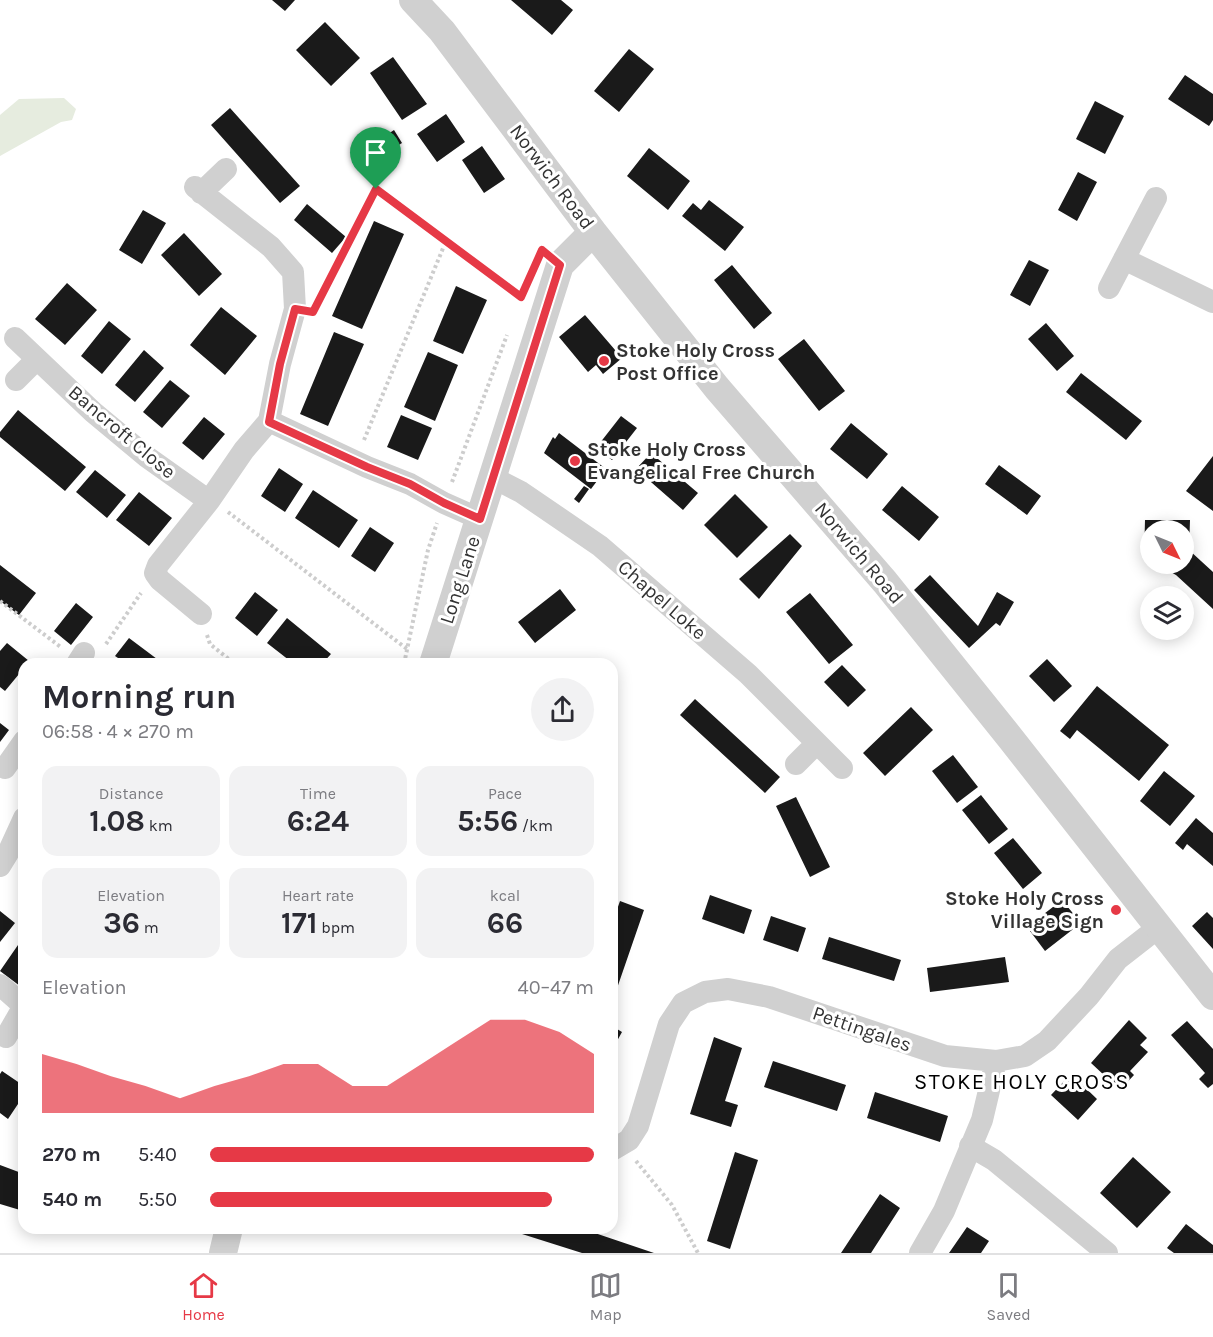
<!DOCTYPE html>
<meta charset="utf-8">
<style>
:root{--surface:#fff;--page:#f2f2f3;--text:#2b2b33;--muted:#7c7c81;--line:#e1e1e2;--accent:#e63946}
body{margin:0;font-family:Karla,sans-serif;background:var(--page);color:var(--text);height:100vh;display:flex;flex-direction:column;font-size:22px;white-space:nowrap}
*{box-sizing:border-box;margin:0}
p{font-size:20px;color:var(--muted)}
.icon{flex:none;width:33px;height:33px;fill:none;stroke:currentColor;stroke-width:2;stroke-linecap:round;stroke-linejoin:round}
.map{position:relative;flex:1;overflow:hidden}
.details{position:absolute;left:18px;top:658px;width:600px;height:576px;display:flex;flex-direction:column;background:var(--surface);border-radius:18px;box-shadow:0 3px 15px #0003}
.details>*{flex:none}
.needle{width:39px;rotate:133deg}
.buttons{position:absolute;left:1140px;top:520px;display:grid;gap:12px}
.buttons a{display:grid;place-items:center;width:54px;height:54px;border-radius:50%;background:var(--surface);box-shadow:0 3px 15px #0003;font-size:30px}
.pin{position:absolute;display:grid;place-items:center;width:51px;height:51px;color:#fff;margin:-62px -26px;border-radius:50% 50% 50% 0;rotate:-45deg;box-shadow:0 0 6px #0007}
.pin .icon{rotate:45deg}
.round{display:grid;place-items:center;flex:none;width:63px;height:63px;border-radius:32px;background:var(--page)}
.head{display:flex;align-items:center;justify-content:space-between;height:102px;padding:0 24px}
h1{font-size:33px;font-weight:700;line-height:45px}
.figures{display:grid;grid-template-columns:repeat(3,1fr);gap:9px;height:102px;padding:6px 24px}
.figures div{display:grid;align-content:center;border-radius:15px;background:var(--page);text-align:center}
.figures b{font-size:30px;font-weight:700}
.figures small{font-size:16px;font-weight:400}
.figures p{font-size:16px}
.chart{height:168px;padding:12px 24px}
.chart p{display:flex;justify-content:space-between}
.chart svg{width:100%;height:108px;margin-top:6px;fill:var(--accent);opacity:.7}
ul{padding:0 24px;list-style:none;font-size:20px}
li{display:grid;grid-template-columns:96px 72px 1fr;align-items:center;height:45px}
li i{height:15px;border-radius:8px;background:var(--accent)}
.menu{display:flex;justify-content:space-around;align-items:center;height:84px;border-top:2px solid var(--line);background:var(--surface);font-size:16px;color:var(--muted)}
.menu a{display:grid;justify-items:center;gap:3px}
.menu .selected{color:var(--accent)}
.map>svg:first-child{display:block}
</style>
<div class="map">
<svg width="1213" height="1253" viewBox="0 0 1213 1253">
<rect width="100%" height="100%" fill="#fff"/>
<path fill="#e6ecdf" d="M 64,98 L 76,109 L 72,120 L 61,122 L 0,156 L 0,115 L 19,99 Z"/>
<path fill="#1a1a1a" d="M 272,0 L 295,0 L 285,11 Z
M 511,0 L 561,0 L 573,10 L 552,35 Z
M 325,22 L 360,58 L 331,86 L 296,50 Z
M 629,49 L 654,69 L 619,112 L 594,91 Z
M 393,57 L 427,104 L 402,120 L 370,73 Z
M 1185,75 L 1213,94 L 1213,120 L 1209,126 L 1168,99 Z
M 1095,101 L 1124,116 L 1105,154 L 1076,139 Z
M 230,108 L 300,186 L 280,203 L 211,125 Z
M 446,114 L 465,142 L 437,162 L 417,134 Z
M 394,130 L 402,143 L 384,154 L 376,142 Z
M 482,146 L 505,179 L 484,193 L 462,160 Z
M 649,148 L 690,181 L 668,210 L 627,176 Z
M 1078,172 L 1097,182 L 1077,221 L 1058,210 Z
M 709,200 L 744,227 L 725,251 L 682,216 L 693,203 L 701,210 Z
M 307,204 L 346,237 L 332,253 L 294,220 Z
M 143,210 L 166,223 L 142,264 L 119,250 Z
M 374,221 L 404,234 L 362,329 L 332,316 Z
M 184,233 L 222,274 L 199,296 L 161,255 Z
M 1029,260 L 1049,270 L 1030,306 L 1010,295 Z
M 732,265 L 772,313 L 754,329 L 714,280 Z
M 67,283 L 97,310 L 65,345 L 35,319 Z
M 456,286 L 487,300 L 463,354 L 433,341 Z
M 221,307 L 257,336 L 225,375 L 190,345 Z
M 585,315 L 622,358 L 603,374 L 596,365 L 588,372 L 559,337 Z
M 109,321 L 131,339 L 102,374 L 81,356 Z
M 1046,323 L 1074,356 L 1057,371 L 1028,339 Z
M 334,332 L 364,344 L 328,426 L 300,414 Z
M 804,339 L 845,391 L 819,411 L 778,359 Z
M 144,350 L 164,368 L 135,402 L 115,385 Z
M 428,352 L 458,365 L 435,421 L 404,407 Z
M 1081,373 L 1142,421 L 1126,440 L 1066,392 Z
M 170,380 L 190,396 L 162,428 L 143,412 Z
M 18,410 L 86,467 L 65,491 L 0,437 L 0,432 Z
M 401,415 L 432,428 L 418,460 L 387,447 Z
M 621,416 L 637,428 L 612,460 L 596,448 Z
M 204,417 L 225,434 L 203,460 L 182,443 Z
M 851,423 L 888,454 L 867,479 L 830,449 Z
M 559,433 L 606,469 L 591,489 L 544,453 L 553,437 L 555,439 Z
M 651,453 L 698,493 L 683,510 L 636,469 Z
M 1213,456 L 1213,511 L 1186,491 Z
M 999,465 L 1041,496 L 1027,515 L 985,484 Z
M 279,468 L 303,484 L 285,512 L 261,496 Z
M 95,470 L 126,495 L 107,518 L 76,492 Z
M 584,486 L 589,489 L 579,503 L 574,499 Z
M 902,486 L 939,517 L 919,541 L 882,510 Z
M 313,490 L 358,520 L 339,548 L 295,518 Z
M 139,492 L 172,518 L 149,546 L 116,520 Z
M 735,494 L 768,527 L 737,558 L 704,525 Z
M 1145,520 L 1190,520 L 1189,550 L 1213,572 L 1213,609 L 1176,575 L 1156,564 L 1184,564 L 1184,531 L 1150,531 L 1150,561 L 1144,558 Z
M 370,527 L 394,543 L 375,572 L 351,556 Z
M 790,534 L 802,546 L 759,599 L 739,579 Z
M 0,565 L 36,593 L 19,615 L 0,601 Z
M 930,575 L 978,626 L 997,592 L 1014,602 L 1000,626 L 996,623 L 969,648 L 914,590 Z
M 560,589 L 576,610 L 535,643 L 518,622 Z
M 255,592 L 278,610 L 257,636 L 235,618 Z
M 810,593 L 853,645 L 829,664 L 786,612 Z
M 76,603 L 93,617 L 71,645 L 54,631 Z
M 287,618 L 331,654 L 322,664 L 294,664 L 267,643 Z
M 129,638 L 161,662 L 159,664 L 127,664 L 115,656 Z
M 7,643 L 29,661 L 24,664 L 24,668 L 5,691 L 0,687 L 0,651 Z
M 1047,659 L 1072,686 L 1054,702 L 1029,676 Z
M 842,665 L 866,690 L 848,707 L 824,682 Z
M 1097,686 L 1169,745 L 1139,781 L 1077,730 L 1070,739 L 1060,731 Z
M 695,699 L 780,777 L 765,793 L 680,715 Z
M 911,707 L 933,730 L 885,776 L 863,753 Z
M 0,723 L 9,730 L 0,742 Z
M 953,755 L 978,787 L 957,803 L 932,771 Z
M 1164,771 L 1195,796 L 1170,826 L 1140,801 Z
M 981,795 L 1008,829 L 989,844 L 962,810 Z
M 796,797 L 830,867 L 810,877 L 776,806 Z
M 1196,818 L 1213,833 L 1213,866 L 1187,844 L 1183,850 L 1175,843 Z
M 1013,838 L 1042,873 L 1023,889 L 994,853 Z
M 710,895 L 752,910 L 744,934 L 702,919 Z
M 1062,900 L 1081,923 L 1045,951 L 1027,927 Z
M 620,901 L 644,910 L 614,997 L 612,997 L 612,924 Z
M 0,911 L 15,923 L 0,942 Z
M 1207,912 L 1213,918 L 1213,949 L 1192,926 Z
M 771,916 L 806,928 L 798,952 L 763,940 Z
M 829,937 L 901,960 L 894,981 L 822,959 Z
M 18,945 L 24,950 L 24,989 L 0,971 Z
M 1005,957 L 1009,982 L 930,992 L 927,968 Z
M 1129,1020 L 1147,1038 L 1140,1045 L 1148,1052 L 1130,1071 L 1134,1075 L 1120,1090 L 1091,1063 Z
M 1187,1021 L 1213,1049 L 1213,1084 L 1208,1088 L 1199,1079 L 1205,1073 L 1171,1035 Z
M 612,1026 L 622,1032 L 612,1050 Z
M 714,1037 L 742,1048 L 725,1101 L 738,1105 L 731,1127 L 690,1114 Z
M 773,1061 L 846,1085 L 837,1111 L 764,1087 Z
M 2,1071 L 24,1086 L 24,1095 L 8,1119 L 0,1113 L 0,1074 Z
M 1071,1074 L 1097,1099 L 1078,1120 L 1051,1095 Z
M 875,1092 L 948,1116 L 940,1142 L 867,1118 Z
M 735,1152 L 758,1160 L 730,1249 L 707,1241 Z
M 1133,1157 L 1171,1192 L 1137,1228 L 1100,1193 Z
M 0,1165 L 24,1174 L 24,1198 L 20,1210 L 0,1204 Z
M 880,1194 L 900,1208 L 871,1253 L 841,1253 Z
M 1186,1224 L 1213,1245 L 1213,1253 L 1174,1253 L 1167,1248 Z
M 967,1227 L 989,1241 L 981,1253 L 949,1253 Z
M 524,1228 L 580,1228 L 654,1253 L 582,1253 L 522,1234 Z"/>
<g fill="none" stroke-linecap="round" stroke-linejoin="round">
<path stroke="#cdcdcd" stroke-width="4" stroke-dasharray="3 3" stroke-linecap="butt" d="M 319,299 L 376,189 L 522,299
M 364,440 L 446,241
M 452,482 L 507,335
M 228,512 L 407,649
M 0,601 L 62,648
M 207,635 L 210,644 L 235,664
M 106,644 L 141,593
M 404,664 L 428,550 L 437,523
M 636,1161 L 672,1205 L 698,1253"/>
<path stroke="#d0d0d0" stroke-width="22" d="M 195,187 L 271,247 L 293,272 L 295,309 L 280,364 L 269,421 L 244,450 L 209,501 L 158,565 L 155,573 L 160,580 L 201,614
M 201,193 L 226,169
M 1124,259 L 1213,302
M 1109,288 L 1156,198
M 15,338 L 93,412 L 147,457 L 209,501
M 16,380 L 37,359
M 269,421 L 367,467 L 410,484 L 444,503 L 480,519
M 492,477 L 521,492 L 600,546 L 748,674 L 842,768
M 77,664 L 84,653
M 796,764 L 817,743
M 5,768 L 24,741
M 0,866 L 8,853 L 24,818
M 0,985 L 24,1006 L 6,1037
M 970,1146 L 994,1160 L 1107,1253
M 612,1150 L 629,1140 L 638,1126 L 669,1024 L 683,1003 L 705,992 L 728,989 L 769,997 L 945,1056 L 996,1061 L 1025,1056 L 1047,1041 L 1089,996 L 1118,959 L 1159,927
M 920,1253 L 944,1211 L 982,1120 L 996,1061"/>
<path stroke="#d0d0d0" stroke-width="28" d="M 413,0 L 442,31 L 593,232 L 717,388 L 885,582 L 1011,739 L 1213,996
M 433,664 L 560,265 L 593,232
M 223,1253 L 229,1228"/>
</g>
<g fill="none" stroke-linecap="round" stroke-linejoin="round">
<g stroke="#fff" stroke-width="12">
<path id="route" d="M 376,189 L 521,297 L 542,250 L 560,265 L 480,519 L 444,503 L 410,484 L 367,467 L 269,422 L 280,364 L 295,309 L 313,312 Z"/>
</g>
<use href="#route" stroke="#e63946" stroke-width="8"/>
</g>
<g fill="#e63946" stroke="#fff" stroke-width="2">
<circle cx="604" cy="361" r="6"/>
<circle cx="575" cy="461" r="6"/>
<circle cx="1116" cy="910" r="6"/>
</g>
<g text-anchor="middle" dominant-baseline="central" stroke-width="6" stroke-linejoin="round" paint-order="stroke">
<g font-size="20" fill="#333" stroke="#fff">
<text transform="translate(552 177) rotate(53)">Norwich Road</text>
<text transform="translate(122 432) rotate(40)">Bancroft Close</text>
<text transform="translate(859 553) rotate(50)">Norwich Road</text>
<text transform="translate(460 580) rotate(-72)">Long Lane</text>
<text transform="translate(662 600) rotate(41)">Chapel Loke</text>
<text transform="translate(862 1029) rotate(19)">Pettingales</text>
</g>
<g font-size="20" font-weight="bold" fill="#333" stroke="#fff" text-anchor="start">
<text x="616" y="350">Stoke Holy Cross<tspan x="616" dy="23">Post Office</tspan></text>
<text x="587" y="449">Stoke Holy Cross<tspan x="587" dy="23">Evangelical Free Church</tspan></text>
<text x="1104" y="898" text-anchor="end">Stoke Holy Cross<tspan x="1104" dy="23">Village Sign</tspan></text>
</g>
<g font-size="22" letter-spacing="1.5" fill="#000" stroke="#fff">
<text x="1022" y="1082">STOKE HOLY CROSS</text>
</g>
</g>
</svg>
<div class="buttons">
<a><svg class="needle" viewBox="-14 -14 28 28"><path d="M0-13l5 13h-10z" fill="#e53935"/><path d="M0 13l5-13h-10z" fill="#7c7c81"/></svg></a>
<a><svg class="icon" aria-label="layers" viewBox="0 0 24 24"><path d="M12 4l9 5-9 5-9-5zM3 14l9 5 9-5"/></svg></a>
</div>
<div class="pin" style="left:376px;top:189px;background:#1e9e55"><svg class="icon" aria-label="arrive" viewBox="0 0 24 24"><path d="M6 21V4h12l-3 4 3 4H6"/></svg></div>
<section class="details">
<div class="head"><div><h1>Morning run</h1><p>06:58 · 4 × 270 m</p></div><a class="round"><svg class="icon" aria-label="share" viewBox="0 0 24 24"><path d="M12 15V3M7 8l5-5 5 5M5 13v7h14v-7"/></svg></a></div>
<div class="figures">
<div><p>Distance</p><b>1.08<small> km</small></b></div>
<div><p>Time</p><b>6:24</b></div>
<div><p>Pace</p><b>5:56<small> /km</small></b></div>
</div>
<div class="figures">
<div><p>Elevation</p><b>36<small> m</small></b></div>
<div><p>Heart rate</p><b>171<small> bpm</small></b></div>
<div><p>kcal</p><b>66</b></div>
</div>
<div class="chart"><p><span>Elevation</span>40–47 m</p>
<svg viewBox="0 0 160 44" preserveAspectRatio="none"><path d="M0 44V20L10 24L20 29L30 33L40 38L50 33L60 29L70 24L80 24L90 33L100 33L110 24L120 15L130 6L140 6L150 11L160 20V44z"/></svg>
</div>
<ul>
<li><b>270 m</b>5:40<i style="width:100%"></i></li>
<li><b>540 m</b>5:50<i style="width:89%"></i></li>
</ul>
</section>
</div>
<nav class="menu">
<a class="selected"><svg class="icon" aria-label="home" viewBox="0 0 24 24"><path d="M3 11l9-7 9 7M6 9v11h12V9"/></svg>Home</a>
<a><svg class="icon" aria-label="map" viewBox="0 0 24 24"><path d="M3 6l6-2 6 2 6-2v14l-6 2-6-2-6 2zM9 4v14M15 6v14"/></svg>Map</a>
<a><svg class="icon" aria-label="saved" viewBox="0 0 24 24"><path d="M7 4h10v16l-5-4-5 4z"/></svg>Saved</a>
</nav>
